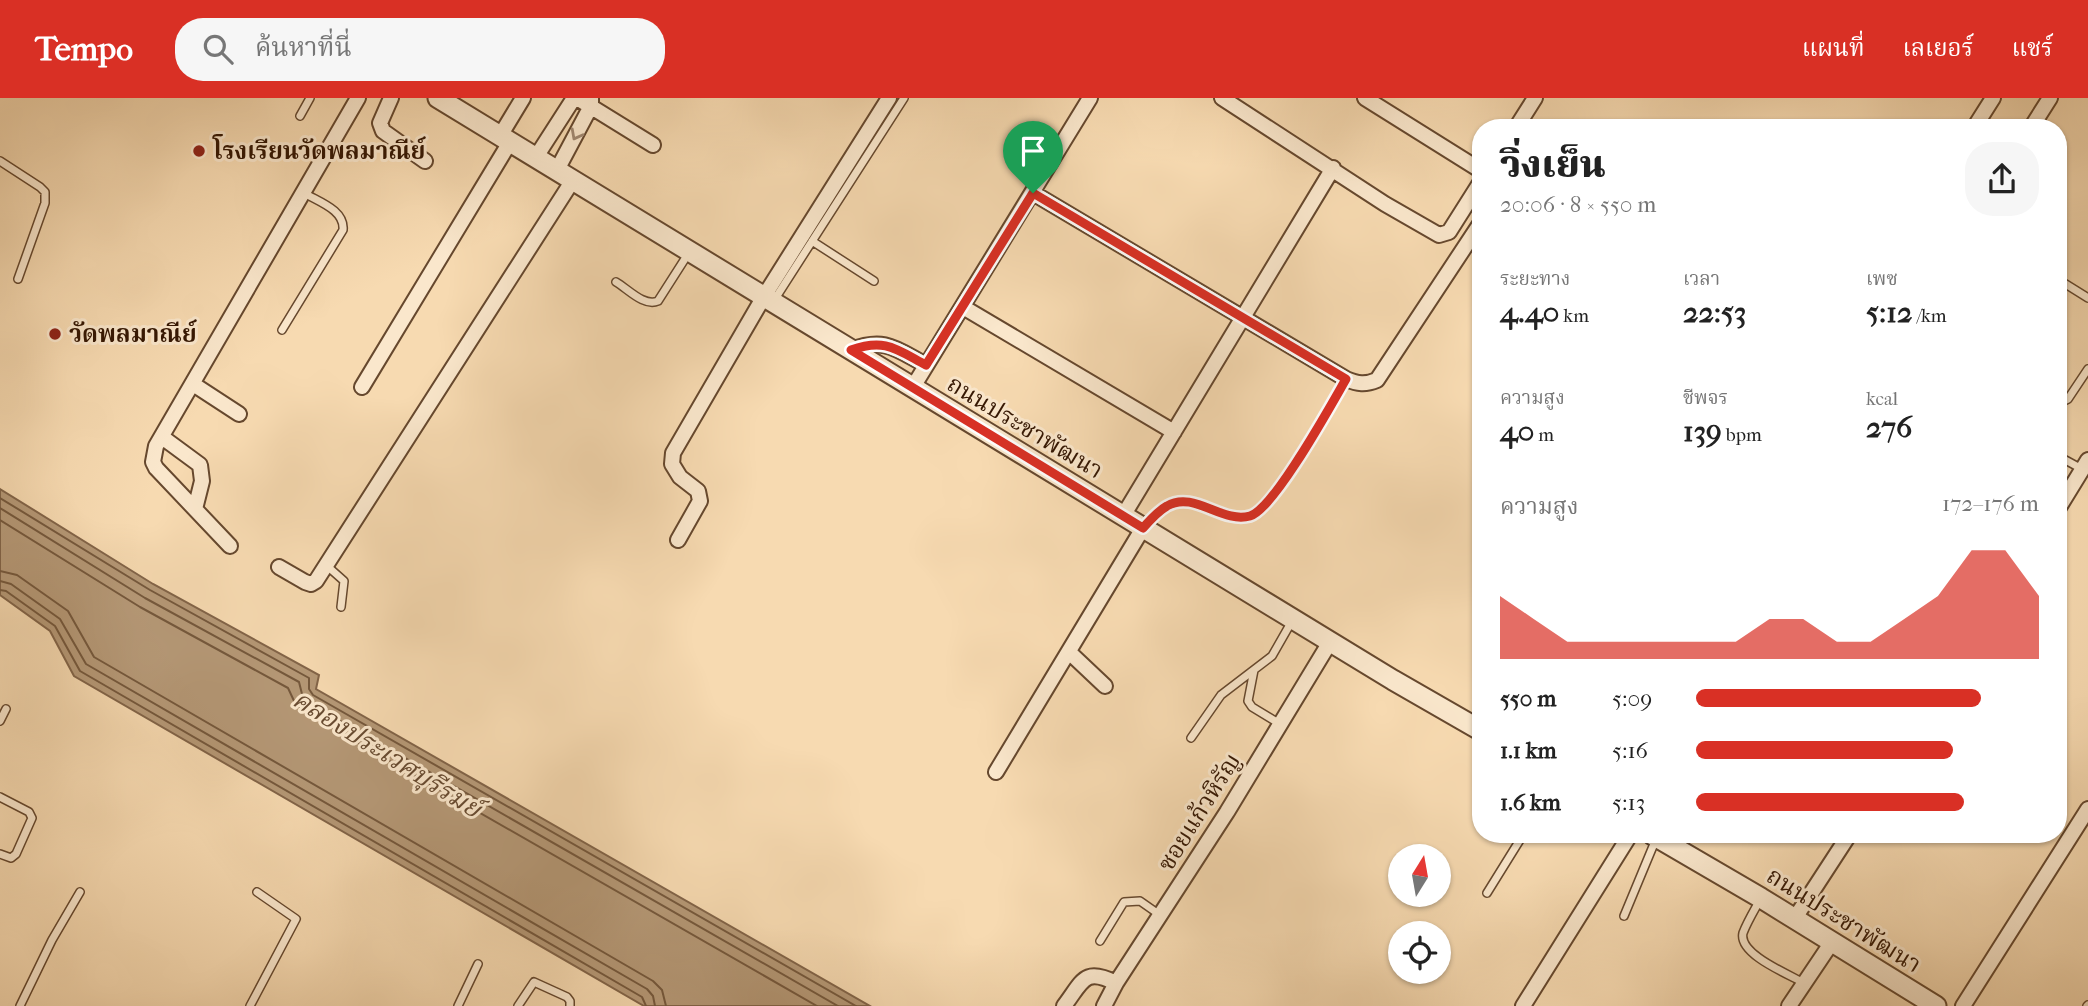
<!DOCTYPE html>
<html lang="th">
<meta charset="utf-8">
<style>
:root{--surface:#fff;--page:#f6f6f6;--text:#222;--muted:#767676;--accent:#d93025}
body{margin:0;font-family:"IM FELL French Canon","Noto Serif Thai",serif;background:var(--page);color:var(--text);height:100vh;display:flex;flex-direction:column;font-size:26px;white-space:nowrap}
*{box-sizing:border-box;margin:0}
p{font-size:23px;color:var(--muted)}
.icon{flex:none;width:38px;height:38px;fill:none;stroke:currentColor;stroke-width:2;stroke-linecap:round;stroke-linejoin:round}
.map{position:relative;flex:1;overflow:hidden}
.details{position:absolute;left:1472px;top:21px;width:595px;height:724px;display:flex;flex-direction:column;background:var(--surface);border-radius:28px;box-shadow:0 2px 5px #0004}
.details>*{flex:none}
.needle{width:46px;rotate:11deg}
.fabs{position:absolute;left:1388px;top:746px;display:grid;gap:14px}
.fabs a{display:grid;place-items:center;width:63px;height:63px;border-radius:50%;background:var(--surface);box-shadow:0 2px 5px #0004;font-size:35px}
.pin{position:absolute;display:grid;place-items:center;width:60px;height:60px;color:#fff;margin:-72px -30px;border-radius:50% 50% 50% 0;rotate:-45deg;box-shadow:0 0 7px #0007}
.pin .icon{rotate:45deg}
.round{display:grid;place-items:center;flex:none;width:74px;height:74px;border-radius:28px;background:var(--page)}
.headline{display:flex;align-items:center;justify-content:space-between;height:119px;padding:0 28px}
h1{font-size:38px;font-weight:800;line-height:52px}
.stats{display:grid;grid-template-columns:repeat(3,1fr);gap:10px;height:119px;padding:7px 28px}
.stats div{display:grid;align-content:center}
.stats b{font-size:30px;font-weight:800}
.stats small{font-size:19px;font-weight:400}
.stats p{font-size:19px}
.chart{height:196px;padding:14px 28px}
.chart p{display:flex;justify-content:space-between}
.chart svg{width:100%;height:126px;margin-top:7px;fill:var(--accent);opacity:.7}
ul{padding:0 28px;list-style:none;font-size:23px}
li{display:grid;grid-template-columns:112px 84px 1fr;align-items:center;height:52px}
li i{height:18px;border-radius:9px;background:var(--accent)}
header{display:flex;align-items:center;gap:42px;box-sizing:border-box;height:98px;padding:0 35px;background:var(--accent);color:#fff}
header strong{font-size:33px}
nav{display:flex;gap:38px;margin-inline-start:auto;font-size:24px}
.search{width:490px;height:63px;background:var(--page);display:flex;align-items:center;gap:18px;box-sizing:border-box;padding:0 24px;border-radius:28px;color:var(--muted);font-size:26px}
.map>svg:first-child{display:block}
</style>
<header>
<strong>Tempo</strong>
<div class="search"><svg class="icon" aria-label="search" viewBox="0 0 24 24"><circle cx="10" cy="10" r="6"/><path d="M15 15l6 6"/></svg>ค้นหาที่นี่</div>
<nav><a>แผนที่</a><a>เลเยอร์</a><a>แชร์</a></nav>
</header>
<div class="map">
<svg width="2088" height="908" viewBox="0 0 2088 908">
<rect width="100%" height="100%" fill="#f7dab1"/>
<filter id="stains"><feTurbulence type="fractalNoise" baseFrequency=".00286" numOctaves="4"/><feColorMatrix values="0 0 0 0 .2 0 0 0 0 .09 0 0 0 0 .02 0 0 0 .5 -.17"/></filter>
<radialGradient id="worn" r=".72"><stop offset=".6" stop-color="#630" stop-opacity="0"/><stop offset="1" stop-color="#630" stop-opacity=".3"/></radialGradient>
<path fill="#b59876" stroke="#826448" stroke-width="2" d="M 0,391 L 153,486 L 319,577 L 316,591 L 870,908 L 644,908 L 74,578 L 50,533 L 0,497 Z"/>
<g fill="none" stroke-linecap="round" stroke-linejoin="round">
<path stroke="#75583c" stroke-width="2" d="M 0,400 L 150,492 L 309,580 L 309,591 L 313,597 L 856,908
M 0,410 L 145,500 L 299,584 L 302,596 L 309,605 L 838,908
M 0,422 L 140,509 L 288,590 L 295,605 L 304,614 L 817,908
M 0,473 L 17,477 L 68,513 L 94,559 L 653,883 L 662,892 L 666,908
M 0,483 L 11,486 L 60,521 L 86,566 L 647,891 L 653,898 L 655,908
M 0,492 L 6,493 L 55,528 L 80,573 L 642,899 L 646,908"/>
<g stroke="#66482e" stroke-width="10">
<path id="service" d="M 300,18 L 310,0
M 0,63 L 40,89 L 45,94 L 45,105 L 18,181
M 812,143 L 874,183
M 616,184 C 628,191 644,209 658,203 L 688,156
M 2058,185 L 2064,185 L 2088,200
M 773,204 L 904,0
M 282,232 L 343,132 C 345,112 319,104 304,95
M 2058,306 L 2068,301 L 2088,271
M 2058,358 L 2082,371
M 1144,428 C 1150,422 1157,414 1164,409 C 1191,389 1222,429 1251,418 C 1273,410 1332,306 1346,281
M 326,467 L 344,483 L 341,509
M 1254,572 L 1248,603 L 1252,609 L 1280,626
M 0,623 L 6,611
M 1191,640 L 1221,597 L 1272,558 L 1292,523
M 0,699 L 29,714 L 32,720 L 16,756 L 11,760 L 0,756
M 1487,795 L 1523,737
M 1761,800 C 1755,811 1747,824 1743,835 C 1738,856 1788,876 1804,885
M 1624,818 L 1656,741
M 1100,843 L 1124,804 L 1140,803 L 1160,817
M 20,908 L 52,842 L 80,794
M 250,908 L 296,821 L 257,794
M 458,908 L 478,866
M 518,908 L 534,884 L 567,899 L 570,903 L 570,908
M 2087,908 L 2088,907"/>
</g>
<g stroke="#66482e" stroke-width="18">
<path id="minor" d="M 391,0 L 380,25 L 383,33 L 425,63
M 577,0 L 653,47
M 1222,0 L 1385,106 L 1439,137 L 1449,134 L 1480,85
M 1365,0 L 1480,72
M 1516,30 L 1535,0
M 1974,30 L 1993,0
M 2031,30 L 2050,0
M 500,38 L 523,0
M 536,59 L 574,0
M 557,72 L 591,8 L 591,1
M 1033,95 L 1346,281 C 1358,286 1365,287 1377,282 L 1480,126
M 963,209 L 1174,334
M 851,252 C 885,239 896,251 926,267
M 193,286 L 239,316
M 362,289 L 510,44
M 913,289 L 1090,0
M 162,339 L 200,367 L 202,383 L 195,411
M 2058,411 L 2088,362
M 1123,418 L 1333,70
M 678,442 L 700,403 L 698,393 L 680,379 L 672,366 L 673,355 L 763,200 L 889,0
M 230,448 L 156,370 L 153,364 L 156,348 L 358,0
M 279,469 L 305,484 L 311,486 L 316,483 L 573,82
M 1069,554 L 1105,588
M 996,674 L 1143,430
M 1795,820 L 1849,737
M 1064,908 C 1083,883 1084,869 1116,885
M 1104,908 L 1116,885 L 1227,714 L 1330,544
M 1523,908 L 1630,737
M 1789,908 L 1832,844
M 1963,908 L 2088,711"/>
</g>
<g stroke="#66482e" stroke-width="23">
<path id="tertiary" d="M 438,0 L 1393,582 L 1480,632
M 1653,737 L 1761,800 L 1936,908"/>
</g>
<use href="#service" stroke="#fae7cc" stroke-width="7"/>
<use href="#minor" stroke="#fae7cc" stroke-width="14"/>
<use href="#tertiary" stroke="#fae7cc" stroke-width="19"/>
</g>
<defs><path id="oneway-chevron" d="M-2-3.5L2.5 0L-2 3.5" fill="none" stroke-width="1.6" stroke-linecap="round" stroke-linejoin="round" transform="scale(1.75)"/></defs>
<use stroke="#a18972" href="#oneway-chevron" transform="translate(576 37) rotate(118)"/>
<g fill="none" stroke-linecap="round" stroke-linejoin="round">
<g stroke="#fff" stroke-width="14">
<path id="route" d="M 1033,95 L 1346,281 C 1331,307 1274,411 1250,418 C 1222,426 1194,392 1167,408 C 1158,413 1150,422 1143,430 L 851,252 C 885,240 896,251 926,267 Z"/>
</g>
<use href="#route" stroke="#d93025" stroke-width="9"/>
</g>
<g fill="#8f2418" stroke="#fae7cc" stroke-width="2.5">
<circle cx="199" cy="53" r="7"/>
<circle cx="55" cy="236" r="7"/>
</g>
<g text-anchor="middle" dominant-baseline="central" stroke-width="6" stroke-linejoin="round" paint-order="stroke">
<g font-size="24" font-weight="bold" fill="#351703" stroke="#fae7cc" text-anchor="start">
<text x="213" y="53">โรงเรียนวัดพลมาณีย์</text>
<text x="69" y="236">วัดพลมาณีย์</text>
</g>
<g font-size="24" fill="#351703" stroke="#fae7cc">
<text transform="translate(1025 329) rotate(31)">ถนนประชาพัฒนา</text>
<text transform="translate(1199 714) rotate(-58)">ซอยแก้วหิรัญ</text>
<text transform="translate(1844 822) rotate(32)">ถนนประชาพัฒนา</text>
</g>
<g font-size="26" font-style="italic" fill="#684b31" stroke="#fae7cc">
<text transform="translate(387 656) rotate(32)">คลองประเวศบุรีรมย์</text>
</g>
</g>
<rect width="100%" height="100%" filter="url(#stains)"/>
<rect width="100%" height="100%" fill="url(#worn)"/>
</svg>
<div class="fabs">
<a><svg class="needle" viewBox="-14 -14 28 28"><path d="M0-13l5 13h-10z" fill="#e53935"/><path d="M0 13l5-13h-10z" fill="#767676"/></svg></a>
<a><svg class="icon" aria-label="locate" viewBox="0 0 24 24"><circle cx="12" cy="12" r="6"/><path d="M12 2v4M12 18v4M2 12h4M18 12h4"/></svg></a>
</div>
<div class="pin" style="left:1033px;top:95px;background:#1e9e55"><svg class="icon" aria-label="arrive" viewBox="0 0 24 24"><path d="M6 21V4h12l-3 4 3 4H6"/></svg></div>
<section class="details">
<div class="headline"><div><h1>วิ่งเย็น</h1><p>20:06 · 8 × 550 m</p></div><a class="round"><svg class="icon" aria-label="share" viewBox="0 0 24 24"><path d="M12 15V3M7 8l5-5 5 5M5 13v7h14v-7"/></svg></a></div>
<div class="stats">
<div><p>ระยะทาง</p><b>4.40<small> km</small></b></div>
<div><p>เวลา</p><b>22:53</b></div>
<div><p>เพซ</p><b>5:12<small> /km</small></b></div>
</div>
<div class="stats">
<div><p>ความสูง</p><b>40<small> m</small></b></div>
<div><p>ชีพจร</p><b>139<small> bpm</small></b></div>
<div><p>kcal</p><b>276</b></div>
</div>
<div class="chart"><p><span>ความสูง</span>172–176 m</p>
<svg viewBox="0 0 160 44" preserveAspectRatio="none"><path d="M0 44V22L10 30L20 38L30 38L40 38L50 38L60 38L70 38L80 30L90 30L100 38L110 38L120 30L130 22L140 6L150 6L160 22V44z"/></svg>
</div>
<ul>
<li><b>550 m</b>5:09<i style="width:83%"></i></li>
<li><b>1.1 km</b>5:16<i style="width:75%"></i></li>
<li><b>1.6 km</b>5:13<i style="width:78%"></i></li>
</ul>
</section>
</div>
